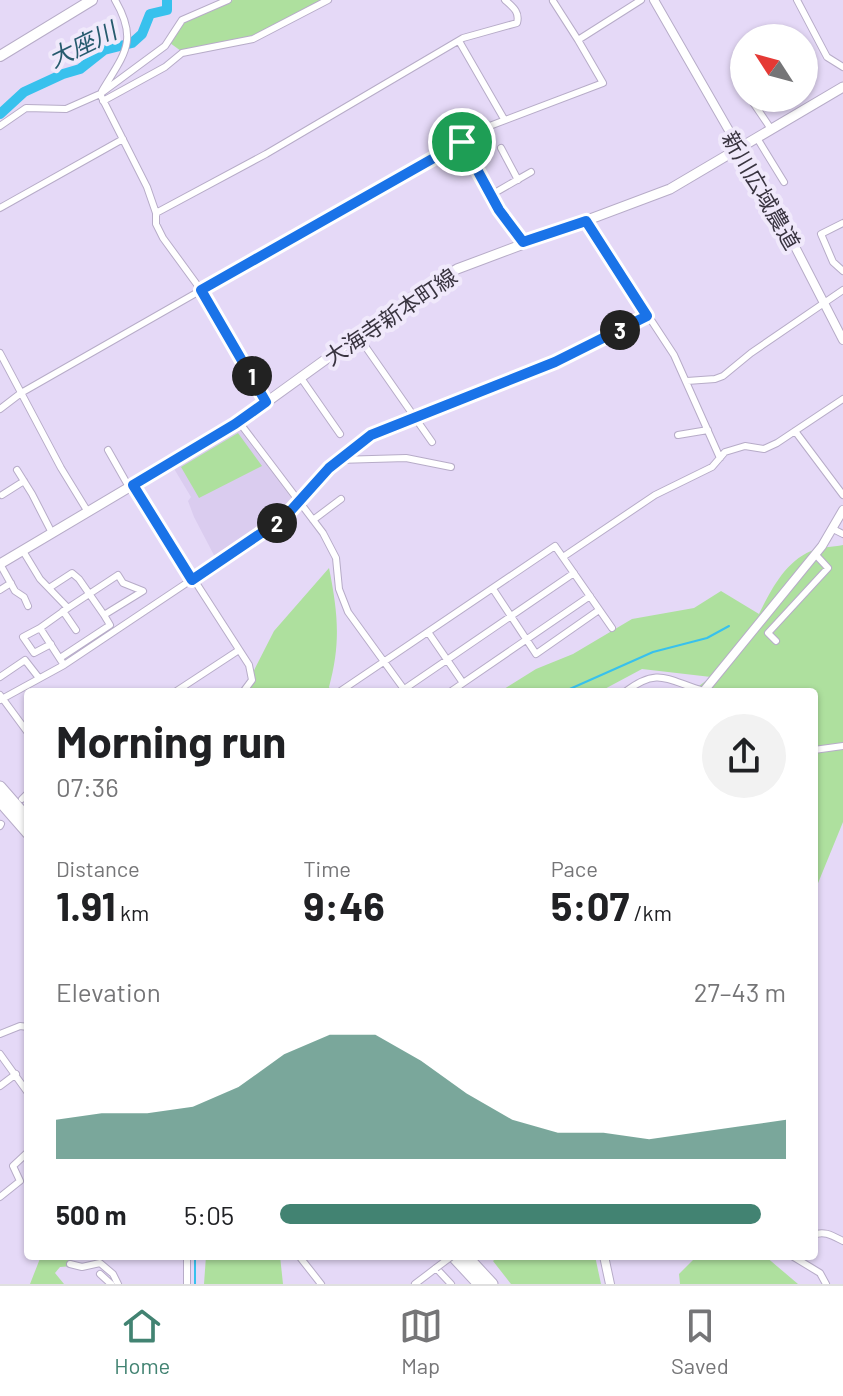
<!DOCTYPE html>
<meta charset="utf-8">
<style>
:root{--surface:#fff;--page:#f2f2f2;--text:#202124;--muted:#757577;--line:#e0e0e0;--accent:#428372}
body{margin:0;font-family:Barlow,"Noto Sans JP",sans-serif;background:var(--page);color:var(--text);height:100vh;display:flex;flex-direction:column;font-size:30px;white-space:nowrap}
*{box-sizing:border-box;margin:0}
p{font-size:26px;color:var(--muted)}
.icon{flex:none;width:44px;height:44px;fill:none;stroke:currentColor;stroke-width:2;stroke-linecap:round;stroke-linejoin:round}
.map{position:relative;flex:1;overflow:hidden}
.drawer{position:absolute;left:24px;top:688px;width:794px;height:572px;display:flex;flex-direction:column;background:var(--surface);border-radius:8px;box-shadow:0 2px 6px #0004}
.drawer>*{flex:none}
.needle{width:52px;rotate:306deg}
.controls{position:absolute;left:730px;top:24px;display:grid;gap:16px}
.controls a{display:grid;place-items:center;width:88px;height:88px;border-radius:50%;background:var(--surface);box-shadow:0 2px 6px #0004;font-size:40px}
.pin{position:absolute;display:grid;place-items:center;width:68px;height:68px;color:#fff;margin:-34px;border:4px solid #fff;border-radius:50%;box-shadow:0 2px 8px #0007}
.km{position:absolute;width:40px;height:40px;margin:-20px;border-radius:50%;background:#222;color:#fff;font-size:22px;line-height:40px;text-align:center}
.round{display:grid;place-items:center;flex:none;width:84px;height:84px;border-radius:42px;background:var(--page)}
.headline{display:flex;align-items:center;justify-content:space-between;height:136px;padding:0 32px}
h1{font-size:44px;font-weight:700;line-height:60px}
.stats{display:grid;grid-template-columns:repeat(3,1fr);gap:12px;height:136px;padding:8px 32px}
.stats div{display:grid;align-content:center}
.stats b{font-size:40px;font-weight:700}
.stats small{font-size:22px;font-weight:400}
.stats p{font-size:22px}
.chart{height:224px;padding:16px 32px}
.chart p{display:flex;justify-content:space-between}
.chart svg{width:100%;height:144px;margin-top:8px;fill:var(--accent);opacity:.7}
ul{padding:0 32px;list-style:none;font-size:26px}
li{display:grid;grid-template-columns:128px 96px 1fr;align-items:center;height:60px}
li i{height:20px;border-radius:10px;background:var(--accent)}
.dock{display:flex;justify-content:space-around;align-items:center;height:112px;border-top:2px solid var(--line);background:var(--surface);font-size:22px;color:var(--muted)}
.dock a{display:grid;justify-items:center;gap:4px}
.dock .selected{color:var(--accent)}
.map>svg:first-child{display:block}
</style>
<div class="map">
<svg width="843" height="1284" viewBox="0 0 843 1284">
<rect width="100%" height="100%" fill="#e5d9f7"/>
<path fill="#daccef" d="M 239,429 L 292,499 L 279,514 L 216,559 L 194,517 L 188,501 L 191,497 L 173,467 Z"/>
<path fill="#aee09e" d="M 233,0 L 322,0 L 255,35 L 181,51 L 170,43 L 184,21 Z
M 238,433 L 262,466 L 199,498 L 181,467 Z
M 843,545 L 843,822 L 814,893 L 814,692 L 691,692 L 711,677 L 642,669 L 599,692 L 499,692 L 536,669 L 573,654 L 632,619 L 694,608 L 721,591 L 759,614 C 771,590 785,562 811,551 C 820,547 833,547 843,545 Z
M 329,568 C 338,613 341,643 329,687 L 331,692 L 243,692 L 274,631 Z
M 41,1256 L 70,1256 L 73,1266 L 60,1267 L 55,1273 L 64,1284 L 30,1284 Z
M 206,1256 L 280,1256 L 283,1284 L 204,1284 Z
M 498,1256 L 595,1256 L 601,1284 L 511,1284 L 493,1261 Z
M 697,1256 L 765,1256 L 798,1284 L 680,1284 L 679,1274 Z"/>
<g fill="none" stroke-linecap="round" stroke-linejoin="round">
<path stroke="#38c1ed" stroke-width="2" d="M 563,692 L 653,652 L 707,638 L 729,626
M 195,1284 L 195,1256"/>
<path stroke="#38c1ed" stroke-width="10" d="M 0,114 L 24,92 L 63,74 L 80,69 L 104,50 L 132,43 L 142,34 L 150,14 L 167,10 L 167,0"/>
<g stroke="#b7acc8" stroke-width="8">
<path id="minor" d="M 797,0 L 827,57 L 843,67
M 553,1 L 578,40
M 459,41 L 504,119
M 741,84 L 744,89
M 102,91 C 124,54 139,41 115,0
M 100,94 L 147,187 L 156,213 L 156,224 L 163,238 L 201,290 L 266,402
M 750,98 L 771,129
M 103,101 L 165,67 L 182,53 L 253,39 L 328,0
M 0,126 L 26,108 L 66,109 L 100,94 L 165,46 L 182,20 L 228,0
M 757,138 L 784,182
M 462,142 L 499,210 L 523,242
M 501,148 L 518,180
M 491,195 L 531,172
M 0,208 L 123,139
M 156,213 L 266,154 L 463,38 L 517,23 C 520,12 513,7 505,0
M 586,221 L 674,355 L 720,458
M 843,223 L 821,234 L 833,262 L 843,271
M 358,336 L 432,442
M 0,353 L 61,468 L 88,512
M 301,378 L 340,434
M 687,381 L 715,379 L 723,376 L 751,353 L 843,290
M 0,409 L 21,393 L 487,127 L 603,83 L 578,40 L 641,0
M 239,422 L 323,533 L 336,558 L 339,589 L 348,612 L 406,692
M 795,431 L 843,495
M 678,435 L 708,430
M 108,450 L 129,487
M 338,460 L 406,458 L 451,467
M 17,470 L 32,494 L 52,533
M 133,485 L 249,665 L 252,680 L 243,692
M 2,495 L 24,481
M 313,520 L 341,499
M 833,529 L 843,534
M 23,551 L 40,579 L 68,608 L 40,628 L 62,662
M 563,557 L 655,495 L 712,467 L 725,452 L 745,446 L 764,449 L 777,443 L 843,399
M 0,564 L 15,591 L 24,597 L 28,606
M 49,588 L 72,573 L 79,579 L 104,615
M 493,589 L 536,654 L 599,610
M 0,590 L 11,583
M 63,611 L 76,630
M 40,628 L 23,637 L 34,653 L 51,644
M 428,632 L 463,683
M 776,641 L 768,633 L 828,568 L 816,555
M 60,658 L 110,625 L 104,615 L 143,591 L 123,583 L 118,575 L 68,608
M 0,677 L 25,660 L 39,678
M 175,692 L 239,650
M 339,692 L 555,546 L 612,628
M 400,692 L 574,573
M 450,692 L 590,596
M 625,692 C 659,666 668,681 704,691
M 0,695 L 28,733
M 0,700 L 64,665 L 275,524 L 285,517 L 329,468 L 371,435 L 555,362 L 647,316
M 814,750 L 843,746
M 22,799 L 28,793
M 0,826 L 1,824
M 0,1034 L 20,1026 L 28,1027
M 0,1054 L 28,1093
M 0,1086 L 16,1074
M 0,1197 L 20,1181 L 13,1166 L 28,1152
M 814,1235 C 824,1230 833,1236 843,1241
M 299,1256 L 321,1284
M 792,1256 L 820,1273 L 826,1284
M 70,1264 L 82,1267 L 100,1263 L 113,1274 L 118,1284
M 100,1274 L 111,1284
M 187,1284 L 187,1256
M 415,1284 L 436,1268 L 451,1284"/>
</g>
<g stroke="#b7acc8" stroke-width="10">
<path id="tertiary" d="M 654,0 L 789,235 L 843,340
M 703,692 L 822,546 L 843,510
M 604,1256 L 610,1284"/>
</g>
<g stroke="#b7acc8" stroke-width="11">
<path id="secondary" d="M 0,564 L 239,422 L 419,292 L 457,269 L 670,189 L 843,87"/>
</g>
<g stroke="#b7acc8" stroke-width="12">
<path id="primary" d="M 0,56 L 92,0"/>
</g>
<g stroke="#b7acc8" stroke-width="13">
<path id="motorway" d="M 0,787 L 28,819
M 0,801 L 28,833
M 453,1256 L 479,1284
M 466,1256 L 492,1284"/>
</g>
<use href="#minor" stroke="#fff" stroke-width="6"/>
<use href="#tertiary" stroke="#fff" stroke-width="8"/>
<use href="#secondary" stroke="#fff" stroke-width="9"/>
<use href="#primary" stroke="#fff" stroke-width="10"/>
<use href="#motorway" stroke="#fff" stroke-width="11"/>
<g stroke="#b7acc8" stroke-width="8" stroke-linecap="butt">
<path id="minor-bridge" d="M 436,1268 L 452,1256"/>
</g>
<use href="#minor-bridge" stroke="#fff" stroke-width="6"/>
</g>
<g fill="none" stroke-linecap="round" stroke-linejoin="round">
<g stroke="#fff" stroke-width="16">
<path id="route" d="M 462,142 L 499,210 L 523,242 L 586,221 L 647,316 L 555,362 L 371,435 L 329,468 L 285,517 L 192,580 L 133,485 L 235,424 L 266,402 L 201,290 Z"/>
</g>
<use href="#route" stroke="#1a73e8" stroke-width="10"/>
</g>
<g text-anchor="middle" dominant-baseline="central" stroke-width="8" stroke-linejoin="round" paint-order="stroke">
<g font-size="22" fill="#393440" stroke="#f0e9fb">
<text transform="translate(762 190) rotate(60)">新川広域農道</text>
<text transform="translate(390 316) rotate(-34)">大海寺新本町線</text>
</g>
<g font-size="24" font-style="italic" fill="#275b6e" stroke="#f0e9fb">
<text transform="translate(82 44) rotate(-26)">大座川</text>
</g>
</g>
</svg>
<div class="controls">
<a><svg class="needle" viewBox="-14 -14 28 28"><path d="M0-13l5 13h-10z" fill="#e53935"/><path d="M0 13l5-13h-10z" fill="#757577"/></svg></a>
</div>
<div class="pin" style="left:462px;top:142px;background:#1e9e55"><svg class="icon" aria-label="arrive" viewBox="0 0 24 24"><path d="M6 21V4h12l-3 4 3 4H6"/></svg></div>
<b class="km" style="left:252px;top:376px">1</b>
<b class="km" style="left:277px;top:523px">2</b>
<b class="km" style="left:620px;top:330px">3</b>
<section class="drawer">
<div class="headline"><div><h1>Morning run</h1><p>07:36</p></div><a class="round"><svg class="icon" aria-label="share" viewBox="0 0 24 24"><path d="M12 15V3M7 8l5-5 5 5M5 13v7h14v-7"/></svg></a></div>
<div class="stats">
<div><p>Distance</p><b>1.91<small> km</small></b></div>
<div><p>Time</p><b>9:46</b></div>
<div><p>Pace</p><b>5:07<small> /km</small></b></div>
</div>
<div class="chart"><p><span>Elevation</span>27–43 m</p>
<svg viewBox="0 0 160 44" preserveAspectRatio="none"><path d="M0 44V32L10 30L20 30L30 28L40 22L50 12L60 6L70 6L80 14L90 24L100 32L110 36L120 36L130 38L140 36L150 34L160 32V44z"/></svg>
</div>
<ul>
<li><b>500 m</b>5:05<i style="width:95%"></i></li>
</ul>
</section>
</div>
<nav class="dock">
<a class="selected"><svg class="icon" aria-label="home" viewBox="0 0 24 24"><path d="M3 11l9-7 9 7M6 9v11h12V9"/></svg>Home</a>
<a><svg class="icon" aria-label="map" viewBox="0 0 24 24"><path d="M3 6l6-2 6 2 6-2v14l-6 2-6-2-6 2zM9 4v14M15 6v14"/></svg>Map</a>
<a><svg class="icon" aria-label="saved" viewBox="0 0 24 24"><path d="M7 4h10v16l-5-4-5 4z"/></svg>Saved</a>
</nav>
